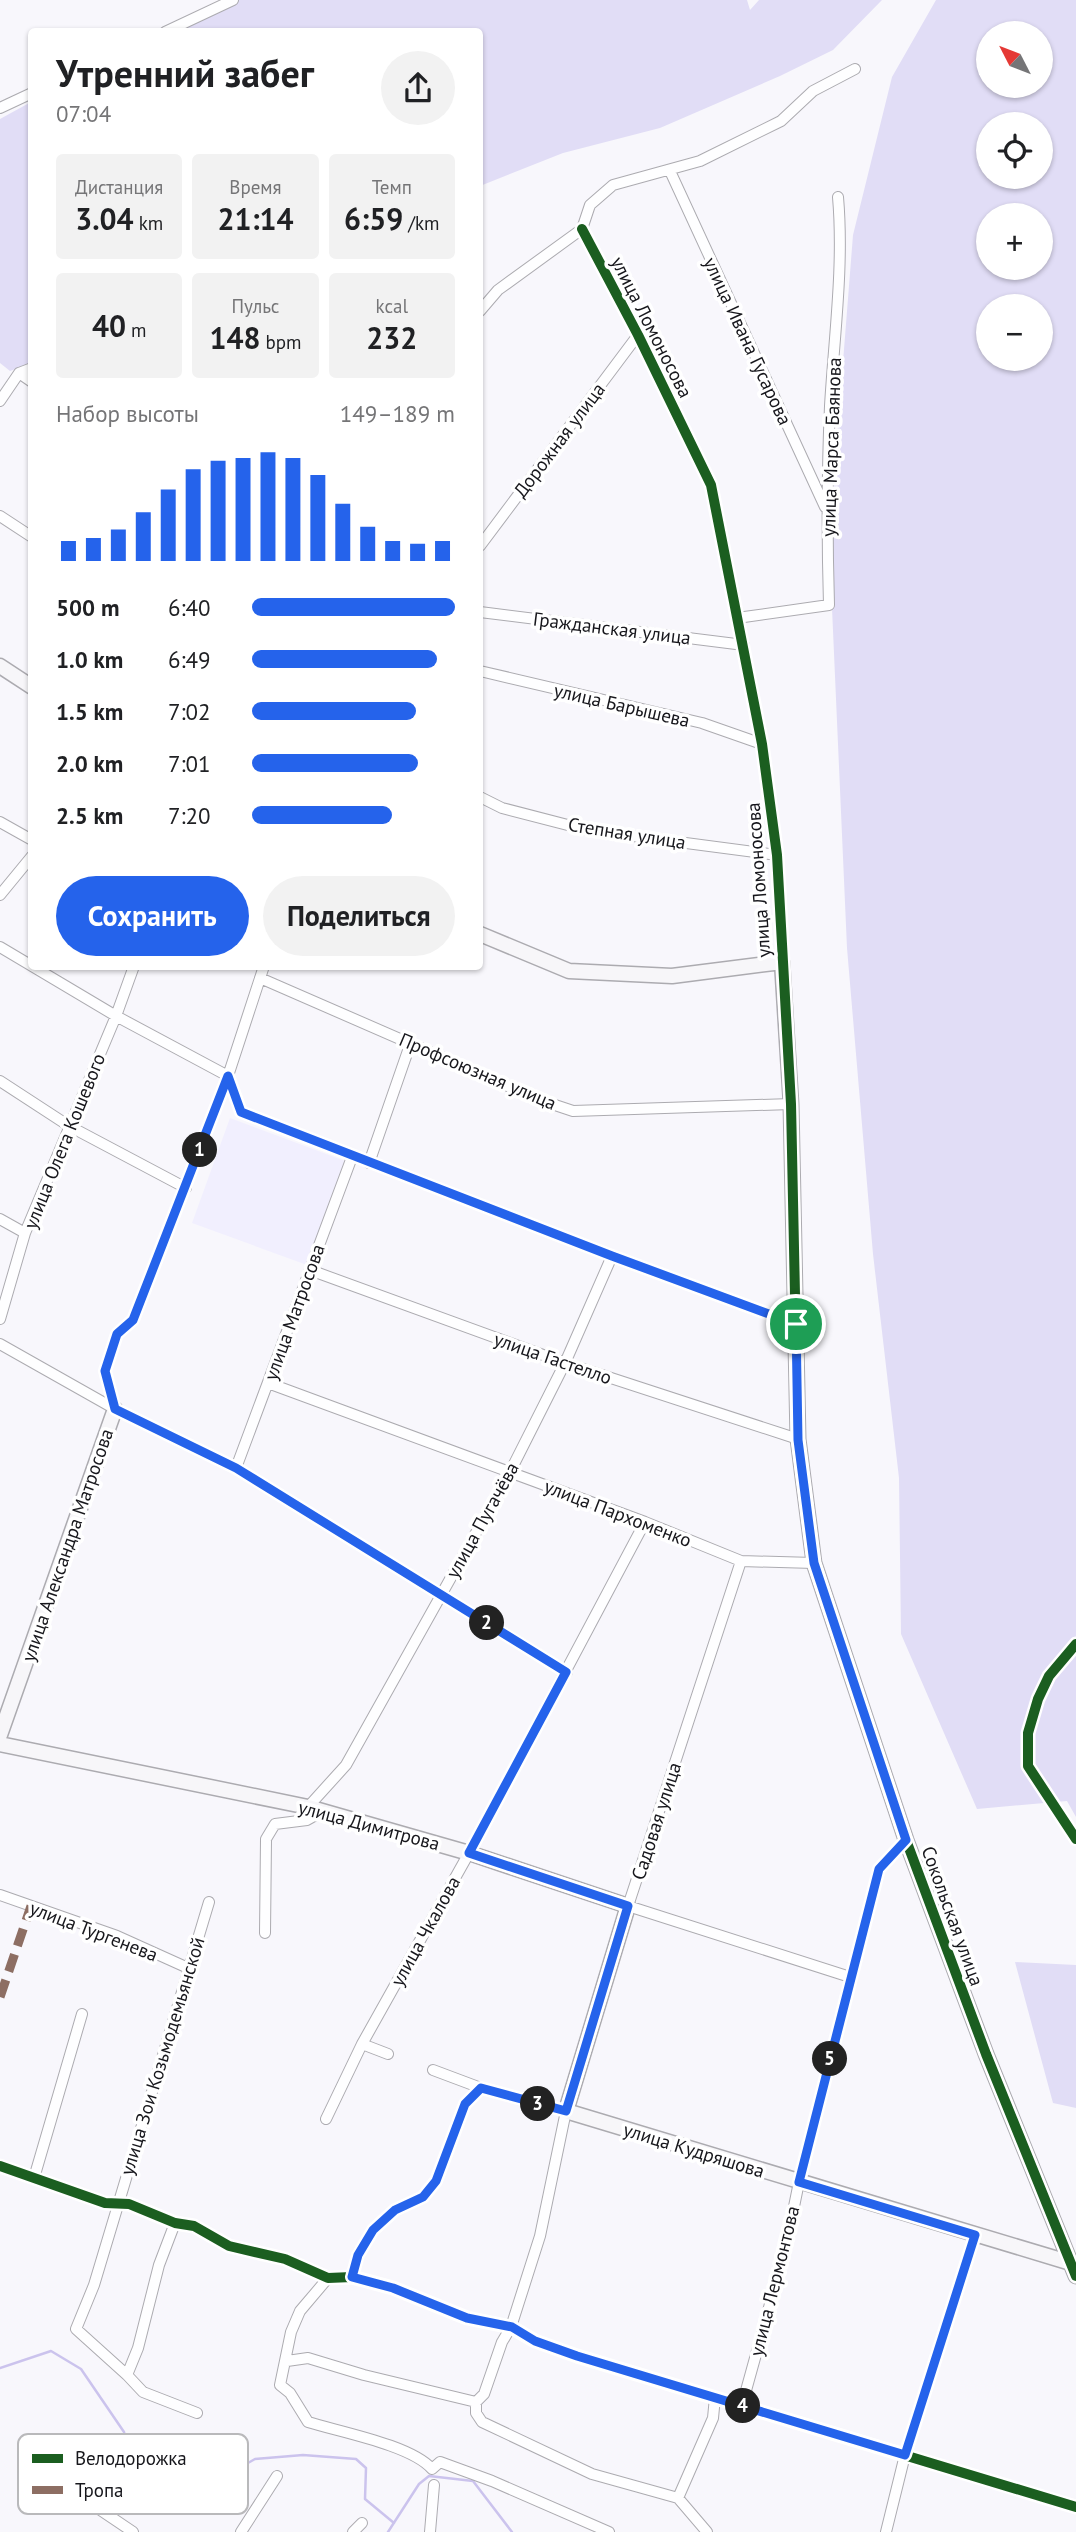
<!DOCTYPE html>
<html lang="ru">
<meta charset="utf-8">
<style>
:root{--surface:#fff;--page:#f2f2f2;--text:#202124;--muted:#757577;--accent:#2563eb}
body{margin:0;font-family:"PT Sans",sans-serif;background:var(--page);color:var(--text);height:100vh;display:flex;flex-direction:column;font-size:26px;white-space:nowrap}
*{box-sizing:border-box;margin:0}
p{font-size:23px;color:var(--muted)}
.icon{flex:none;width:38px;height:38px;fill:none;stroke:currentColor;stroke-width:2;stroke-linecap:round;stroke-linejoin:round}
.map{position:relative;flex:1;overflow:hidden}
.drawer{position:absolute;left:28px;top:28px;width:455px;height:942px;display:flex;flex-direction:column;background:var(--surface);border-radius:7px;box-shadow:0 2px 5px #0004}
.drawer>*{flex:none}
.needle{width:46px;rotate:312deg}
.buttons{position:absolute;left:976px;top:21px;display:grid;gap:14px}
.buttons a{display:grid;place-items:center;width:77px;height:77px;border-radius:50%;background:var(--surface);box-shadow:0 2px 5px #0004;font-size:35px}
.pin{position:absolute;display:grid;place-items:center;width:60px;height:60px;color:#fff;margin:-30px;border:4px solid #fff;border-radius:50%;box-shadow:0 2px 7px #0007}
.km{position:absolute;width:35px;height:35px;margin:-18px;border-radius:50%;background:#222;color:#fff;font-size:19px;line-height:35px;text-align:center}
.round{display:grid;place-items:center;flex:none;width:74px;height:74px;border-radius:37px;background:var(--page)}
.headline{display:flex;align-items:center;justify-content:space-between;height:119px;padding:0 28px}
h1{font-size:38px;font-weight:800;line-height:52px}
.figures{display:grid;grid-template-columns:repeat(3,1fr);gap:10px;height:119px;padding:7px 28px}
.figures div{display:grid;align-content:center;border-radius:7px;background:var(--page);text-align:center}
.figures b{font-size:30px;font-weight:800}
.figures small{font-size:19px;font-weight:400}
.figures p{font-size:19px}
.chart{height:196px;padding:14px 28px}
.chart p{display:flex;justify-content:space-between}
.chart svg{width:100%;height:126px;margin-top:7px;stroke:var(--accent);stroke-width:6}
.primary-button{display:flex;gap:14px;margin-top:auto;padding:14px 28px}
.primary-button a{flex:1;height:80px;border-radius:42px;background:var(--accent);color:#fff;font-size:28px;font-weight:800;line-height:80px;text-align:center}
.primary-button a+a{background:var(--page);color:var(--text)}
ul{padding:0 28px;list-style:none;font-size:23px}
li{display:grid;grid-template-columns:112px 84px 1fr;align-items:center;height:52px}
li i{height:18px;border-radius:9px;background:var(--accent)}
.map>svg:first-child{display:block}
</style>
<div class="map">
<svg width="1076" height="2532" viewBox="0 0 1076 2532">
<rect width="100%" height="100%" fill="#f8f7fc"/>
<path fill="#f1effe" d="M 230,1118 L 345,1161 L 307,1265 L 192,1223 Z"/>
<path fill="#e1ddf6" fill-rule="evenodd" d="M 239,0 L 747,0 L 750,10 L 759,0 L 882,0 L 833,50 L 780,76 L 660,128 L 563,153 L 480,186 L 480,32 L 168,32 Z
M 936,0 L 1076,0 L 1076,1817 L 1067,1801 L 977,1809 L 901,1634 L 899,1478 L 873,1254 L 847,948 L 829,540 L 853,235 L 892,77 ZM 989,33 L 1041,33 L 1041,86 L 989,86 ZM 989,124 L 1041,124 L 1041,177 L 989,177 ZM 989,215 L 1041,215 L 1041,268 L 989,268 ZM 989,306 L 1041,306 L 1041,359 L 989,359 Z
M 31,102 L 31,363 L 10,371 L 0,363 L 0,119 Z
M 1015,1962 L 1076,1965 L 1076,2108 L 1053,2103 Z"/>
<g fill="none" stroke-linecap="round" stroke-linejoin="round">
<path stroke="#cbc3ed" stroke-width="2.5" d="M 0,2368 L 51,2351 L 81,2369 L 124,2432 L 130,2456 L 125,2465 L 133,2484 L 188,2497 L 255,2459 L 303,2455 L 356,2459 L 366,2468 L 365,2499 L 394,2523
M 388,2532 L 419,2484 L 429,2476 L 473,2481 L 512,2532"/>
<g stroke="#acabb0" stroke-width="12">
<path id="street" d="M 165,32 L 233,0
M 0,108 L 32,93
M 670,171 L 825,507
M 582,229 L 638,335 L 711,485 L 762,744 L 777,855 L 782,962
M 582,229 L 590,205 L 613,185 L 700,161 L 781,121 L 813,91 L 855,69
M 480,311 L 498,290 L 582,229
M 19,373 L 32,382
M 0,401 L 19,373 L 32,368
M 0,516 L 32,537
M 480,546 L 638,335
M 480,612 L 744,645
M 737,618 L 829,605 C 827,539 827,473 830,406 C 834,337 844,266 838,197
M 480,671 L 702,723 L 762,744
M 480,797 L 502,808 L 587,830 L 777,855
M 0,822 L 32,840
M 0,895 L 32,856
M 0,947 L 116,1016 L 228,1076 L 241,1112 L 612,1256 L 796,1324
M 260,978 L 540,1100 L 573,1111 L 791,1104
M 0,1081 L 69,1126 L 186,1188
M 369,1163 L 411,1042
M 0,1219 L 25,1233
M 310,1270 L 565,1363 L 798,1439
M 0,1319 L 25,1233 L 116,1016 L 134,966
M 0,1344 L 115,1409 L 236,1468 L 567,1672
M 268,1383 L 645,1522 L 741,1561 L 814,1563
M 115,1409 L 105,1371 L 117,1334 L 133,1320 L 228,1076 L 264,966
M 236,1468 L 352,1157
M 741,1561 L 628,1906 L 850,1977
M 308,1807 L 346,1765 L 510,1472 L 565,1363 L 612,1256
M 0,1895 L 117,1936 L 188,1968
M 265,1933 L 266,1839 L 275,1824 L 307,1820 L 323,1811
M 362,2044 L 388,2054
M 433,2070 L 481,2088 L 566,2111 L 540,2236 L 511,2327 L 502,2342 L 484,2394 L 476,2402
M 326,2119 L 362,2044 L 469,1853 L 645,1522
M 0,2166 L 105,2203 L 129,2204 L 175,2223 L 194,2226 L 229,2246 L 285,2259 L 328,2278 L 352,2277 L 393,2288 L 467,2318 L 511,2327 L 535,2341 L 577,2356 L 1076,2507
M 34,2178 L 82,2014
M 352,2277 L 358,2254 L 373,2230 L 395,2210 L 423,2197 L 436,2181 L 465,2104 L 481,2088
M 328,2278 L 300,2311 L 291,2332 L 280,2385 L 290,2393 L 308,2422 C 340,2432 411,2445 432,2469 L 440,2462 L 492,2481 L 609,2532
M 287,2361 L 308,2358 L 364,2375 L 476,2402
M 127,2375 L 138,2348 L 159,2265 L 175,2223
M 476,2402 L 476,2413 L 482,2422 L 592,2474 L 678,2498 L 707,2532
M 742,2405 L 786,2246 L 799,2182 L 879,1869 L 906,1840
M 197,2413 L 143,2392 L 127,2375 L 76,2329 L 94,2285 L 209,1902
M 678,2498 L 713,2418 L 715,2397
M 93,2505 L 133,2532
M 241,2532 L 277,2476
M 353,2532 L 362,2523
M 430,2532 L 434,2485
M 886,2532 L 905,2455 L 975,2235"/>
</g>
<g stroke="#acabb0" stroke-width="17">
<path id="secondary" d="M 0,666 L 32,687
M 480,934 L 569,971 L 672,976 L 782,962 L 791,1104 L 798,1439 L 814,1563 L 906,1840 L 986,2054 L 1076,2276
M 0,1735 L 115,1409
M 0,1744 L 308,1807 L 469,1853 L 628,1906 L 566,2111 L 1071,2263"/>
</g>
<use href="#street" stroke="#fefeff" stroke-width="10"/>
<use href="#secondary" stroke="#f7f6f9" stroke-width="14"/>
<path stroke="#8d6e63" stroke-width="9" stroke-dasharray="18 9" stroke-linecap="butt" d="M 0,1997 L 31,1906"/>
<g stroke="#fff" stroke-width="15">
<path id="cycleway" d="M 582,229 L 638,335 L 711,485 L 762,744 L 777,855 L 791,1104 L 798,1439 L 814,1563 L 906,1840 L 986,2054 L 1076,2276
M 1076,1644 L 1049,1676 L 1038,1699 L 1028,1733 L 1028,1766 L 1076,1839
M 0,2166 L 105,2203 L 129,2204 L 175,2223 L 194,2226 L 229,2246 L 285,2259 L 328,2278 L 352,2277 L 393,2288 L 467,2318 L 511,2327 L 535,2341 L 577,2356 L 1076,2507"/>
</g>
<use href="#cycleway" stroke="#1b5e20" stroke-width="10"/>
</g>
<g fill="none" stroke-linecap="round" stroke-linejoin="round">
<g stroke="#fff" stroke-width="14">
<path id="route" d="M 228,1076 L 241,1112 L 612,1256 L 796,1324 L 798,1440 L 814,1563 L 906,1840 L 879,1869 L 799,2182 L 975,2235 L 905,2455 L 577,2356 L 535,2341 L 512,2327 L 467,2318 L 393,2288 L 352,2277 L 358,2255 L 373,2230 L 395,2210 L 423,2197 L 436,2181 L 465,2104 L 481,2088 L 566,2111 L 628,1906 L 469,1853 L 566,1672 L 236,1468 L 115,1409 L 105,1371 L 117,1334 L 133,1320 Z"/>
</g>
<use href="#route" stroke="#2563eb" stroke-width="9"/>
</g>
<g text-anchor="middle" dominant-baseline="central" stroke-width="7" stroke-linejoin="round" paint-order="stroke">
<g font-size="19" fill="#17171c" stroke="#fff">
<text transform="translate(652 327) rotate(63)">улица Ломоносова</text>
<text transform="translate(748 341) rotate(65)">улица Ивана Гусарова</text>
<text transform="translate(559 440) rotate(-53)">Дорожная улица</text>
<text transform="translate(831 447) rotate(-88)">улица Марса Баянова</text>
<text transform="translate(612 628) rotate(7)">Гражданская улица</text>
<text transform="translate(622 705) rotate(13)">улица Барышева</text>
<text transform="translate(627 833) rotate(9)">Степная улица</text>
<text transform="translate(758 880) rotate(-94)">улица Ломоносова</text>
<text transform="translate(478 1071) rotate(23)">Профсоюзная улица</text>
<text transform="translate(64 1141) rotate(-68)">улица Олега Кошевого</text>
<text transform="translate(294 1312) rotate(-70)">улица Матросова</text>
<text transform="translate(553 1358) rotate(19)">улица Гастелло</text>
<text transform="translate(618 1513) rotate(21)">улица Пархоменко</text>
<text transform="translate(482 1520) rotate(-61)">улица Пугачёва</text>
<text transform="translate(67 1545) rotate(-71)">улица Александра Матросова</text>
<text transform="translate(656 1821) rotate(-72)">Садовая улица</text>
<text transform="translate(369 1825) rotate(15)">улица Димитрова</text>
<text transform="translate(953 1916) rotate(70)">Сокольская улица</text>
<text transform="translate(94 1931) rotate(21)">улица Тургенева</text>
<text transform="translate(425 1931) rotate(-61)">улица Чкалова</text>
<text transform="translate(162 2056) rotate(-73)">улица Зои Козьмодемьянской</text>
<text transform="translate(694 2150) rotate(17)">улица Кудряшова</text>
<text transform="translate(774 2281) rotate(-76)">улица Лермонтова</text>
</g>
</g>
<rect x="18" y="2434" width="230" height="80" rx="10" fill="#fff" stroke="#b9b9bb" stroke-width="2"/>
<rect x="32" y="2454" width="31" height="9" fill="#1b5e20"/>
<rect x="32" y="2486" width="31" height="8" fill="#8d6e63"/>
<g font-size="19" fill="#17171c">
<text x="75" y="2465">Велодорожка</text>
<text x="75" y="2497">Тропа</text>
</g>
</svg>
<div class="buttons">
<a><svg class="needle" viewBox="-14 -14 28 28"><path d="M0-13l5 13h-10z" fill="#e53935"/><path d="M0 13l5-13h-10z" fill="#757577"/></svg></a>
<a><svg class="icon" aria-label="locate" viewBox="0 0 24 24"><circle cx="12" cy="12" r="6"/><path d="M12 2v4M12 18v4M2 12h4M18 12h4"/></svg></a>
<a>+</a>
<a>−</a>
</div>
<div class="pin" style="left:796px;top:1324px;background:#1e9e55"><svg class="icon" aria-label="arrive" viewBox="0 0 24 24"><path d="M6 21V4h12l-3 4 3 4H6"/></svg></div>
<b class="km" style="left:200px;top:1150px">1</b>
<b class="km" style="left:487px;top:1623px">2</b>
<b class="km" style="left:538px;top:2104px">3</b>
<b class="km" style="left:743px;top:2406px">4</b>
<b class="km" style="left:830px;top:2059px">5</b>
<section class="drawer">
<div class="headline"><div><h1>Утренний забег</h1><p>07:04</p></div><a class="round"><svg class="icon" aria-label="share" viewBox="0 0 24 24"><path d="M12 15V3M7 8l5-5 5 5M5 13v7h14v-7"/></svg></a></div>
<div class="figures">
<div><p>Дистанция</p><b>3.04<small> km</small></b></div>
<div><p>Время</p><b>21:14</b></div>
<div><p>Темп</p><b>6:59<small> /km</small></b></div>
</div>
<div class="figures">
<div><b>40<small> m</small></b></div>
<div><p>Пульс</p><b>148<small> bpm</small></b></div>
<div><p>kcal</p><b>232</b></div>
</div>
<div class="chart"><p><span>Набор высоты</span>149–189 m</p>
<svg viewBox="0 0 160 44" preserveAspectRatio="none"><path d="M5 44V37M15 44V36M25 44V33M35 44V27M45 44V19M55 44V12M65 44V9M75 44V8M85 44V6M95 44V8M105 44V14M115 44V24M125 44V32M135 44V37M145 44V38M155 44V37"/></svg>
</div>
<ul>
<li><b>500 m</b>6:40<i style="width:100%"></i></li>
<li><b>1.0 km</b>6:49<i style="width:91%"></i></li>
<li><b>1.5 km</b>7:02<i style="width:81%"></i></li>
<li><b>2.0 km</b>7:01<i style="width:82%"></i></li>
<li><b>2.5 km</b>7:20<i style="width:69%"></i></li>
</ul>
<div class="primary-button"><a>Сохранить</a><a>Поделиться</a></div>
</section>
</div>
